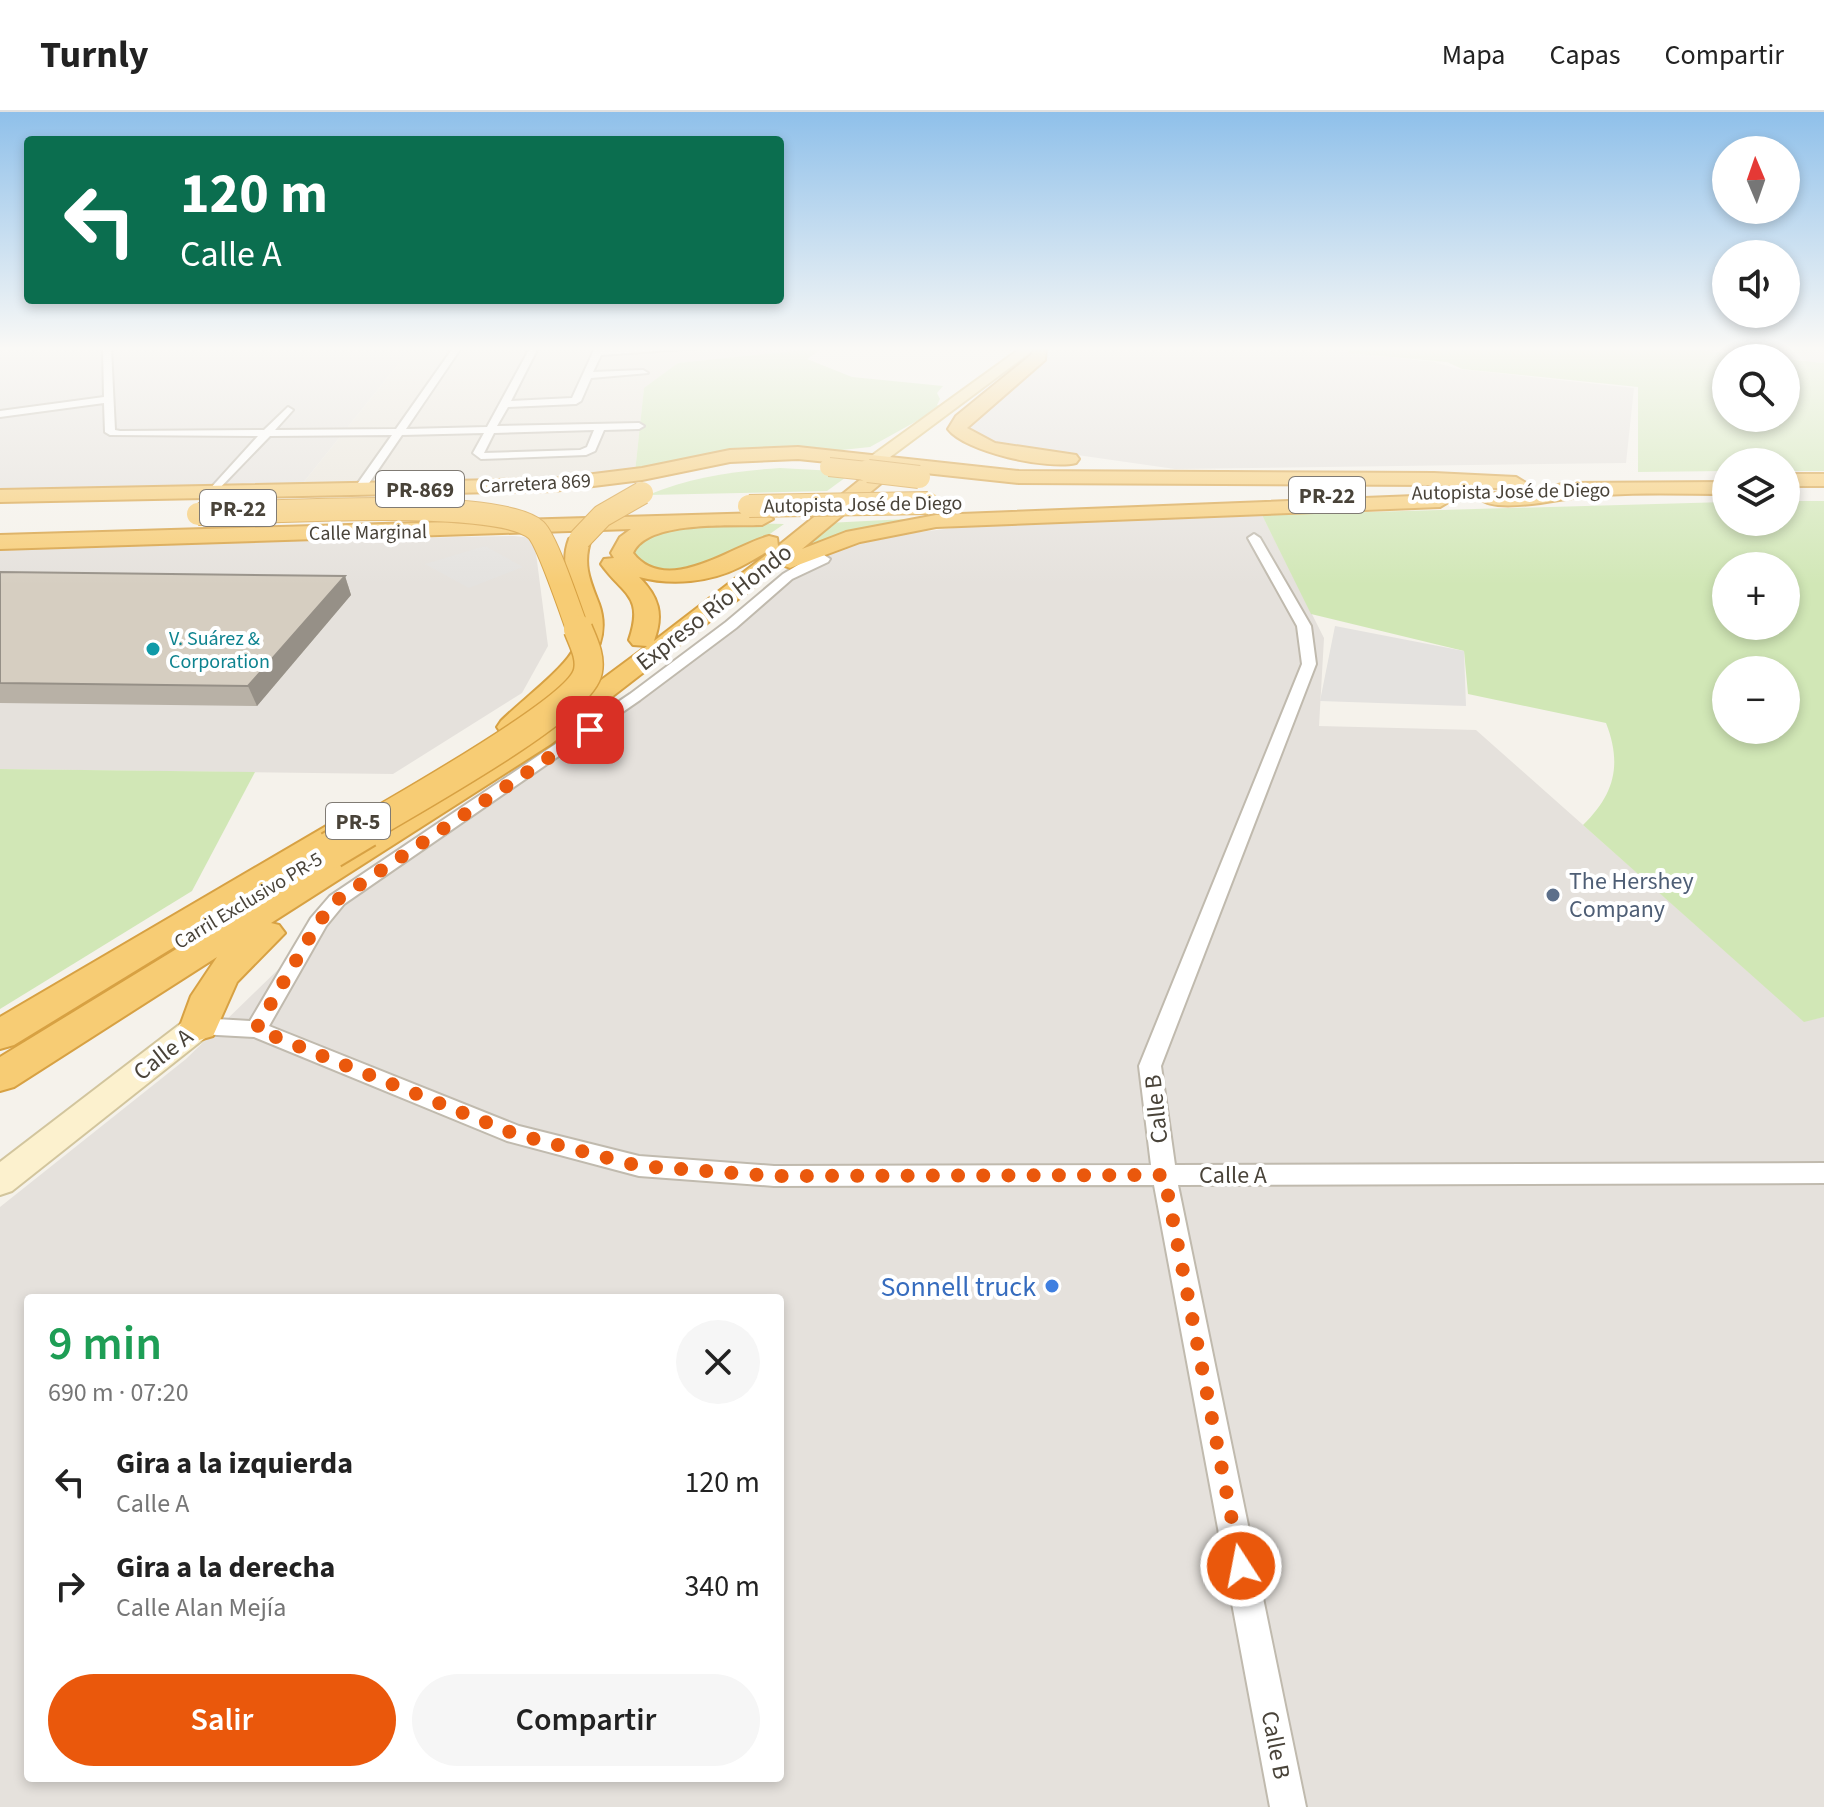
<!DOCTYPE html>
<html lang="es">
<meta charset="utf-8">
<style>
body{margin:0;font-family:"Source Sans 3",sans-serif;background:#f6f6f6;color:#222;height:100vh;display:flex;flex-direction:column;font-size:30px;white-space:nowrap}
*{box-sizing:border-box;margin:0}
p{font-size:26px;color:#767676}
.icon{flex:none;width:44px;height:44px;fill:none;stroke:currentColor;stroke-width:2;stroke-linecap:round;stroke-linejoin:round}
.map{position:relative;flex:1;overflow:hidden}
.panel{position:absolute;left:24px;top:1182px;width:760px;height:488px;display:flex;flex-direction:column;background:#fff;border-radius:8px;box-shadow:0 4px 12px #0003}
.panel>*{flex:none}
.guide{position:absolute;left:24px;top:24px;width:760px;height:168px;border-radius:8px;box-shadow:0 4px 12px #0003;background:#0b6e4f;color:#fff;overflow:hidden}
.needle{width:52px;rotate:358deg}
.fabs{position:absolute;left:1712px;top:24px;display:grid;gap:16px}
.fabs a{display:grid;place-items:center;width:88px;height:88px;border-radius:50%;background:#fff;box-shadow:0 4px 12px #0003;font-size:40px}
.pin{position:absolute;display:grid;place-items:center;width:68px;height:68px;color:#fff;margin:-34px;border-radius:16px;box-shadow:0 4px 12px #0006}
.me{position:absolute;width:88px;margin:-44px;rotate:349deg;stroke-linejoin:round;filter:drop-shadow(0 0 6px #0008)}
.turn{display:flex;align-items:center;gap:28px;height:168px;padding:0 24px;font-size:36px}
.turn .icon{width:104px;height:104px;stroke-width:2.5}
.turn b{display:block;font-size:56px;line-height:68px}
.round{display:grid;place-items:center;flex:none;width:84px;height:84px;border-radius:42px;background:#f6f6f6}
.overview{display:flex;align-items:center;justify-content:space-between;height:136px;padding:0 24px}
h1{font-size:48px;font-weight:600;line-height:60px;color:#1e9e55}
.cta{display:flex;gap:16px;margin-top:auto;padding:16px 24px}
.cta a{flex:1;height:92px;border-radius:48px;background:#ea580c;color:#fff;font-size:32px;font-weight:600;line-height:92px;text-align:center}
.cta a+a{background:#f6f6f6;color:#222}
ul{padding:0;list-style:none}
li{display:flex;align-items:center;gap:24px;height:104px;padding:0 24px}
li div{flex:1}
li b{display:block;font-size:30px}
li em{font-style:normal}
header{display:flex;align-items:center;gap:48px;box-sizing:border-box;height:112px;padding:0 40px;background:#fff;border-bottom:2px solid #e0e0e0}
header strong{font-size:38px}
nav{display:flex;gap:44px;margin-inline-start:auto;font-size:28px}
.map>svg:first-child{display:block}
.residential{fill:#e9e4da}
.industrial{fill:#e5e1dc;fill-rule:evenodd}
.green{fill:#d1e7b6;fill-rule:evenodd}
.parking{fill:#e4e2df}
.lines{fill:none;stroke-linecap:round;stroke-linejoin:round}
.street-casing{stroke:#c0baae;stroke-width:4}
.secondary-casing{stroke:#d2c59d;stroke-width:4}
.primary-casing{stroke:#dfbe6f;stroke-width:4}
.highway-casing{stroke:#d7a143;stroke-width:4}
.street{fill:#fff;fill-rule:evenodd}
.secondary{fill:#fcf1ce;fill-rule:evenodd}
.primary{fill:#fae09f;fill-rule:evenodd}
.highway{fill:#f7cc74;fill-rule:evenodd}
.highway-bridge-far3-casing{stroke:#d7a143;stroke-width:20;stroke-linecap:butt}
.highway-bridge-far2-casing{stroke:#d7a143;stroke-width:24;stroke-linecap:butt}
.highway-bridge-far1-casing{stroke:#d7a143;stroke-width:31;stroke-linecap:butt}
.highway-bridge-casing{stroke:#d7a143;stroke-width:40;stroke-linecap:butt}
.highway-bridge-far3{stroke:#f7cc74;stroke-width:18}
.highway-bridge-far2{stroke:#f7cc74;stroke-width:22}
.highway-bridge-far1{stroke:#f7cc74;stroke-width:28}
.highway-bridge{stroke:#f7cc74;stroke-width:36}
.wall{fill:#b8b1a6}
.shaded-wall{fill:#969087}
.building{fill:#d6cec1;stroke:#969087;stroke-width:2}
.route{stroke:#ea580c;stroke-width:14;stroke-dasharray:0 25.2}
.culture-dot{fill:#0f9aa8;stroke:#fff;stroke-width:3}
.service-dot{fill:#5c6f8a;stroke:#fff;stroke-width:3}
.shop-dot{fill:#3f7fe0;stroke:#fff;stroke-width:3}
.labels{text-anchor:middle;stroke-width:8;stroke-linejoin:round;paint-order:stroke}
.far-street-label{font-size:20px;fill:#494339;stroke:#fff}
.far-culture-label{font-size:20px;fill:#0d838f;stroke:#fff;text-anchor:start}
.shield{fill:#fff;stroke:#807b74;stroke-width:2}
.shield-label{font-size:22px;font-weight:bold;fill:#494339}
.street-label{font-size:24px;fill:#494339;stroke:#fff}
.service-label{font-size:24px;fill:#4e5e75;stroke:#fff;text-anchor:start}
.near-shop-label{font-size:28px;fill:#366cbe;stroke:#fff;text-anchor:end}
</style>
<header>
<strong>Turnly</strong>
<nav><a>Mapa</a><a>Capas</a><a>Compartir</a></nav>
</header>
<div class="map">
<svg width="1824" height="1695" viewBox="0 0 1824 1695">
<rect width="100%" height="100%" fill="#f5f2eb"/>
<g class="residential">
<polygon points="411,236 820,236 678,251 644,277 635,360 542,371 299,376"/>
<polygon points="1678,236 1824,236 1824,251 1786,246"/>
</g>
<g class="industrial">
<polygon points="0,236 411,236 299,376 0,383"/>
<polygon points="1054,236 1345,236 1343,240 1434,250 1458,257 1634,276 1626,351 1175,357 986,330 966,311"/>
<path d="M1262,403L1324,526L1319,614L1476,618L1804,909L1824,905V1695H0V1095L186,947L354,784L618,606L777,477L831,438L902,422L997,411ZM28,1186H780V1666H28Z"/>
<polygon points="514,424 534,426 548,534 522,581 393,662 0,657 0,434"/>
</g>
<g class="green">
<polygon points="823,236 807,247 852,265 943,274 937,281 940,287 937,293 942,295 870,335 635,360 644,276 678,251"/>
<polygon points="1350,236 1677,236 1778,246 1726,246 1726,306 1786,306 1786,247 1824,251 1824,359 1786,359 1786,350 1726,350 1726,359 1638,360 1638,275 1462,257 1447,250 1347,241"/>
<path d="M780,356L853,360L827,379L648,383C691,365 734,359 780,356Z"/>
<path d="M1786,389H1824V905L1804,910L1583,713C1615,682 1622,652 1606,611L1468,582L1464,539L1311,502L1262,403L1726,390V410H1786ZM1726,454H1786V514H1726ZM1726,558H1786V618H1726Z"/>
<polygon points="926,406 791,444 827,411"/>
<path d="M748,411L784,412L744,440L681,459L655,458L632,445L636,430C666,409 713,413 748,411Z"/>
<polygon points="0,657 255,660 192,779 0,897"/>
</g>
<g class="parking">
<polygon points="485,434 523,455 469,476 425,452"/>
<polygon points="1335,514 1464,539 1466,594 1320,589"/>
</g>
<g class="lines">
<g class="street-casing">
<g id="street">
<path d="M103,236H111L115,318L120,319L264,318L288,295L293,298L275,318L396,317L453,236H461L406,317L487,315L530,236H538L511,289L572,286L595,236H699L601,243L593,260L643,258L648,261L591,266L581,289L576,292L508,295L497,314L639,311L644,314L639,317L604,318L595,339L586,343L481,347L473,341L484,321L402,323L363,380L359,381L353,378L392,323L270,324L212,384L208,383V379L258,324L110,323L105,320L104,291L0,305V299L104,285ZM594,318L587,335L580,338L484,341L494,321Z"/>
<polygon points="1254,422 1260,426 1311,514 1316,552 1161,954 1175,1053 1824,1051 1824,1071 1178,1073 1306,1695 1270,1695 1154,1073 774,1074 639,1064 507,1029 254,925 199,922 191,919 188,914 191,909 199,906 250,909 311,806 330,784 630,582 726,510 783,462 808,447 824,443 830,447 828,450 792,467 736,516 640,588 344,792 326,814 269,914 519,1014 639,1044 774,1054 1151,1053 1139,954 1302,552 1297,514 1248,426"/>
</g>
</g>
<g class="secondary-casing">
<polygon id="secondary" points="199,903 210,906 214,914 210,922 12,1079 0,1083 0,1050 188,906"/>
</g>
<g class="primary-casing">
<polygon id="primary" points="1021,236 1036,236 882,351 870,351 870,345"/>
</g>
<g class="highway-casing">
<g id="highway">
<path d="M1034,236H1046L1045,248L967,316L995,331L1076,343L1079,347L1076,351C1048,358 965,340 948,317L956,304L1031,243Z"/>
<path d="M798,335L1019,359L1434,361L1516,365L1526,371L1516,377L1434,373L1019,371L897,358L802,437L846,420L936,403L1440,383L1450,389L1440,395L936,415L860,430L790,456L782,453L551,632L271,811L279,813L285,821L237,870L213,924L199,928L185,924L180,914L191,884L217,845L14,975L0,979V945L531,620L647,534L633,533L629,528C644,483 624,484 601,452L604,447L614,446L611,441L620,425L631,417L0,437V423L762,401L773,407L762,413C731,414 647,408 633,441C667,485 733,433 769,424L777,426L778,434L876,355L798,347L730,350L642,368L553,379L0,390V378L553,367L642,356L730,338ZM775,436L654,529C664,502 659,485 639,465C672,474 710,470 740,455C752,449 763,441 775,436Z"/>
<rect x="1786" y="362" width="38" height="12"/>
<path d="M1726,370V382C1670,382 1614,379 1559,388C1542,391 1491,399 1481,387L1491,381L1539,379L1565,371Z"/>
<path d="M580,420L591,427C582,452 590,469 599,492C619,549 555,585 521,621L511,623L501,621L497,615L501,609C520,590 560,560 572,540C594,503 553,469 569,427Z"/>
<polygon points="356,701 367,703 372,710 367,717 14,933 0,937 0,905 345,703"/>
</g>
</g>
<use href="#street" class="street"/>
<use href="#secondary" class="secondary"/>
<use href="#primary" class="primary"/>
<use href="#highway" class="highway"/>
<g class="highway-bridge-far3-casing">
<polyline id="highway-bridge-far3" points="829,355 886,361"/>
</g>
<g class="highway-bridge-far2-casing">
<g id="highway-bridge-far2">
<polyline points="868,359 919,365"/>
<polyline points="749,394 928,391"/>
<path d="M198,402C259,401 499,384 536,418C547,428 571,500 578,519"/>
<polyline points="580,427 602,404 642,381"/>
</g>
</g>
<g class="highway-bridge-far1-casing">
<path id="highway-bridge-far1" d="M362,719C402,694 581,597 588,559C591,544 583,530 578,517"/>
</g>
<g class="highway-bridge-casing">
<polyline id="highway-bridge" points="331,738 366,717"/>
</g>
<use href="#highway-bridge-far3" class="highway-bridge-far3"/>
<use href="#highway-bridge-far2" class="highway-bridge-far2"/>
<use href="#highway-bridge-far1" class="highway-bridge-far1"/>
<use href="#highway-bridge" class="highway-bridge"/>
</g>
<polygon class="wall" points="0,460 345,464 351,483 257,594 0,591"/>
<polygon class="shaded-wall" points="345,464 351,483 257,594 248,574"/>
<polygon class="building" points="0,460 345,464 248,574 0,571"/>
<linearGradient id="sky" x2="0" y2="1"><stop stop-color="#8fc0ea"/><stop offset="0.5" stop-color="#faf9f6"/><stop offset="1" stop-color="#faf9f6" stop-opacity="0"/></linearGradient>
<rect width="1824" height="473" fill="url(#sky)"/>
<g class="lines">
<polyline class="route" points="590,618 337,788 318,811 256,917 515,1022 639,1054 774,1064 1164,1063 1241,1454"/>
</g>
<circle class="culture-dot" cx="153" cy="537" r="8"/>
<circle class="service-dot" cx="1553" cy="783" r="8"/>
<circle class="shop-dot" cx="1052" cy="1174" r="8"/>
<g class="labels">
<g class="far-street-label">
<text transform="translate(535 371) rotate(-3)" y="7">Carretera 869</text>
<text transform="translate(1511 379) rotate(-1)" y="7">Autopista José de Diego</text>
<text transform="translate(863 392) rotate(-1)" y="7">Autopista José de Diego</text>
<text transform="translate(368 420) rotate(-1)" y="7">Calle Marginal</text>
<text transform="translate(248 788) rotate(-31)" y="7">Carril Exclusivo PR-5</text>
</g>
<g class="far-culture-label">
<text x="169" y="533">V. Suárez &amp;<tspan x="169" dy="23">Corporation</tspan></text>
</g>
<g class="shield">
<rect x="376" y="359" width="88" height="36" rx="6"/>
<rect x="1289" y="365" width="76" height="36" rx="6"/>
<rect x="200" y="378" width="76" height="36" rx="6"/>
<rect x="326" y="691" width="64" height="36" rx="6"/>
</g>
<g class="shield-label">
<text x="420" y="385">PR-869</text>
<text x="1327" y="391">PR-22</text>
<text x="238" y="404">PR-22</text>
<text x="358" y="717">PR-5</text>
</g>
<g class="street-label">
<text transform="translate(714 495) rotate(-38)" y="8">Expreso Río Hondo</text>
<text transform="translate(163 942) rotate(-38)" y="8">Calle A</text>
<text transform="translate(1156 997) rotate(-96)" y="8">Calle B</text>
<text x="1233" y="1071">Calle A</text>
<text transform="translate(1276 1633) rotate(79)" y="8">Calle B</text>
</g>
<g class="service-label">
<text x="1569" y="777">The Hershey<tspan x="1569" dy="28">Company</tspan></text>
</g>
<g class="near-shop-label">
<text x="1036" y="1184">Sonnell truck</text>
</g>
</g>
</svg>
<div class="fabs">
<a><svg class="needle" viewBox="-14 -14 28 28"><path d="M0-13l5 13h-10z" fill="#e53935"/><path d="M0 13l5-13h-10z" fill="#767676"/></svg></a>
<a><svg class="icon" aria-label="sound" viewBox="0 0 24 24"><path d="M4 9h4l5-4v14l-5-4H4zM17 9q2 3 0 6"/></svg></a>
<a><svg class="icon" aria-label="search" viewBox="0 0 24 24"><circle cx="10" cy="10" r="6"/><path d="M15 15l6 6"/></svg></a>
<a><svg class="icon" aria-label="layers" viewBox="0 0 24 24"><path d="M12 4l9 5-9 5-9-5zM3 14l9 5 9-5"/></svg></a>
<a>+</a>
<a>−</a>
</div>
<div class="pin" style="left:590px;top:618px;background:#d93025"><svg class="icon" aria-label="arrive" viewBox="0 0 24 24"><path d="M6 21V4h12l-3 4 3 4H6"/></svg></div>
<svg class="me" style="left:1241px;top:1454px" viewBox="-20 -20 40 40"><circle r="17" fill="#ea580c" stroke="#fff" stroke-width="3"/><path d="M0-11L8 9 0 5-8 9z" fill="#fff"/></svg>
<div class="guide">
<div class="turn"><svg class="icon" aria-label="left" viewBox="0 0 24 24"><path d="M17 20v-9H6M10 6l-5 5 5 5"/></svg><div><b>120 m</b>Calle A</div></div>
</div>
<section class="panel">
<div class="overview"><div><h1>9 min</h1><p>690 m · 07:20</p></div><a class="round"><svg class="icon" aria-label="close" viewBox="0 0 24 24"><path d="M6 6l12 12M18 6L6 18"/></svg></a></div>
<ul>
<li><svg class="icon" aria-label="left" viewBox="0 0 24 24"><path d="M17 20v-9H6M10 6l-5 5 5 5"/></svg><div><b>Gira a la izquierda</b><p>Calle A</p></div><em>120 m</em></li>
<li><svg class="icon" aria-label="right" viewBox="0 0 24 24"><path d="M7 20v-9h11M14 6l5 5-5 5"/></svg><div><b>Gira a la derecha</b><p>Calle Alan Mejía</p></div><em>340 m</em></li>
</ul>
<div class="cta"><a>Salir</a><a>Compartir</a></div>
</section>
</div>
